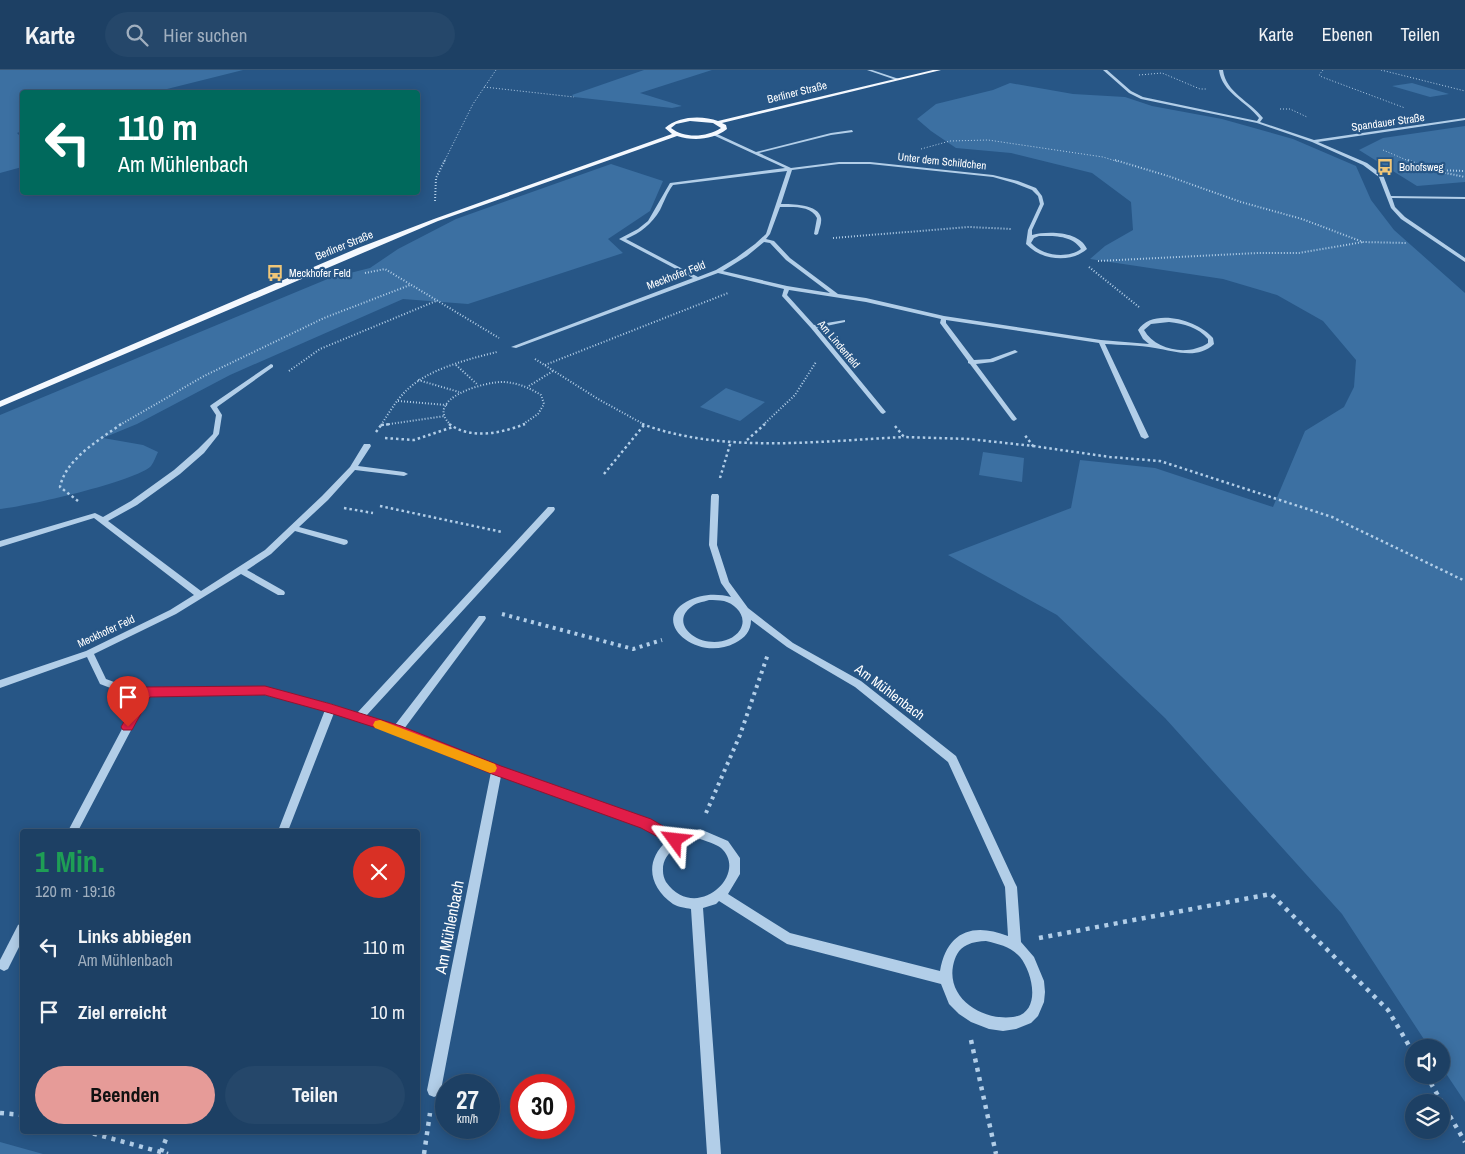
<!DOCTYPE html>
<html lang="de">
<meta charset="utf-8">
<style>
body{margin:0;font-family:"Archivo Narrow",sans-serif;background:#25476a;color:#f1f3f6;height:100vh;display:flex;flex-direction:column;font-size:19px;white-space:nowrap}
*{box-sizing:border-box;margin:0}
p{font-size:16px;color:#a0afbf}
.icon{flex:none;width:28px;height:28px;fill:none;stroke:currentColor;stroke-width:2;stroke-linecap:round;stroke-linejoin:round}
.map{position:relative;flex:1;overflow:hidden}
.details{position:absolute;left:20px;top:759px;width:400px;height:305px;display:flex;flex-direction:column;background:#1d4064;border-radius:5px;box-shadow:0 2px 12px #0003,0 0 0 1px #3b5978}
.details>*{flex:none}
.top-card{position:absolute;left:20px;top:20px;width:400px;height:105px;border-radius:5px;box-shadow:0 2px 12px #0003,0 0 0 1px #3b5978;background:#00695c;color:#fff;overflow:hidden}
.tools{position:absolute;left:1405px;top:969px;display:grid;gap:10px}
.tools a{display:grid;place-items:center;width:45px;height:45px;border-radius:50%;background:#1d4064;box-shadow:0 2px 12px #0003,0 0 0 1px #3b5978;font-size:25px}
.speed{position:absolute;left:435px;top:1004px;display:flex;gap:10px;font-size:25px;font-weight:700;text-align:center}
.speed>*{display:grid;place-content:center;width:65px;height:65px;border-radius:50%;background:#1d4064;box-shadow:0 2px 12px #0003,0 0 0 1px #3b5978;line-height:1}
.speed small{font-size:12px;font-weight:400}
.speed .limit{border:8px solid #d22;background:#fff;color:#111}
.pin{position:absolute;display:grid;place-items:center;width:42px;height:42px;color:#fff;margin:-51px -21px;border-radius:50% 50% 50% 0;rotate:-45deg;box-shadow:0 0 5px #0007}
.pin .icon{rotate:45deg}
.me{position:absolute;width:55px;margin:-28px;rotate:300deg;stroke-linejoin:round;filter:drop-shadow(0 0 4px #0008)}
.turn{display:flex;align-items:center;gap:18px;height:105px;padding:0 15px;font-size:22px}
.turn .icon{width:65px;height:65px;stroke-width:2.5}
.turn b{display:block;font-size:35px;line-height:42px}
.round{display:grid;place-items:center;flex:none;width:52px;height:52px;border-radius:26px;background:#25476a}
.overview{display:flex;align-items:center;justify-content:space-between;height:85px;padding:0 15px}
h1{font-size:30px;font-weight:700;line-height:38px;color:#1e9e55}
.primary-button{display:flex;gap:10px;margin-top:auto;padding:10px 15px}
.primary-button a{flex:1;height:58px;border-radius:30px;background:#e69b98;color:#111;font-size:20px;font-weight:700;line-height:58px;text-align:center}
.primary-button a+a{background:#25476a;color:#f1f3f6}
ul{padding:0;list-style:none}
li{display:flex;align-items:center;gap:15px;height:65px;padding:0 15px}
li div{flex:1}
li b{display:block;font-size:19px}
li em{font-style:normal}
header{display:flex;align-items:center;gap:30px;box-sizing:border-box;height:70px;padding:0 25px;background:#1d4064;border-bottom:1px solid #3b5978}
header strong{font-size:24px}
nav{display:flex;gap:28px;margin-inline-start:auto;font-size:18px}
.search{width:350px;height:45px;background:#25476a;display:flex;align-items:center;gap:12px;box-sizing:border-box;padding:0 18px;border-radius:28px;color:#a0afbf;font-size:19px}
.map>svg:first-child{display:block}
.green{fill:#3c70a2}
.lines{fill:none;stroke-linecap:round;stroke-linejoin:round}
.path-far4{stroke:#b2cee8;stroke-width:1;stroke-dasharray:1 2;stroke-linecap:butt}
.path-far3{stroke:#b2cee8;stroke-width:2;stroke-dasharray:1 2;stroke-linecap:butt}
.path-far2{stroke:#b2cee8;stroke-width:2.5;stroke-dasharray:2.5 3;stroke-linecap:butt}
.path-far1{stroke:#b2cee8;stroke-width:4;stroke-dasharray:3 4.5;stroke-linecap:butt}
.path{stroke:#b2cee8;stroke-width:4.5;stroke-dasharray:4 5.5;stroke-linecap:butt}
.minor{fill:#b2cee8;fill-rule:evenodd}
.major{fill:#f4f8fe;fill-rule:evenodd}
.route{fill:#e11d48;stroke:#92132f}
.slow{fill:#f59e0b}
.labels{text-anchor:middle;stroke-width:4.5;stroke-linejoin:round;paint-order:stroke}
.far-street-label{font-size:11px;fill:#fff;stroke:#275686}
.far-poi-label{font-size:11px;fill:#fff;stroke:#275686;text-anchor:start}
.street-label{font-size:14px;fill:#fff;stroke:#275686}
.near-street-label{font-size:16px;fill:#fff;stroke:#275686}
</style>
<header>
<strong>Karte</strong>
<div class="search"><svg class="icon" aria-label="search" viewBox="0 0 24 24"><circle cx="10" cy="10" r="6"/><path d="M15 15l6 6"/></svg>Hier suchen</div>
<nav><a>Karte</a><a>Ebenen</a><a>Teilen</a></nav>
</header>
<div class="map">
<svg width="1465" height="1084" viewBox="0 0 1465 1084">
<rect width="100%" height="100%" fill="#275686"/>
<g class="green">
<polygon points="0,0 243,0 155,22 22,22 22,61 17,63 22,68 22,97 0,103"/>
<polygon points="644,0 712,0 640,23 682,36 672,38 574,27 572,25"/>
<polygon points="1010,13 1073,24 1125,27 1152,36 1222,49 1293,69 1356,96 1371,130 1394,160 1465,223 1465,1032 1441,996 1441,978 1429,977 1342,844 1165,648 1057,545 948,485 1071,438 1080,390 1155,398 1273,437 1305,361 1344,337 1354,317 1356,290 1323,251 1277,225 1223,209 1090,189 1105,176 1133,160 1131,132 1092,103 1011,83 956,78 931,61 917,49 936,34 993,20"/>
<polygon points="1412,13 1449,24 1430,27 1392,16"/>
<polygon points="1465,56 1465,112 1417,116 1359,80 1383,68"/>
<path d="M611,94L663,111L650,141L608,169L623,183L468,234L403,229L230,305L137,354L103,368L143,375L158,382C156,386 154,392 151,396C137,411 24,437 0,439V345L330,208L370,198L398,179L456,149Z"/>
<polygon points="726,318 765,332 740,351 700,337"/>
<polygon points="983,382 1024,388 1022,412 979,405"/>
<polygon points="0,1072 43,1084 0,1084"/>
</g>
<g class="lines">
<g class="path-far4">
<polyline points="1323,0 1319,5 1322,7 1405,38"/>
<polyline points="1381,0 1465,21"/>
<polyline points="1139,5 1162,3 1200,19 1207,19"/>
<polyline points="484,17 574,27"/>
<polyline points="1280,39 1290,39 1307,47"/>
<polyline points="921,79 950,71 988,70 1103,87 1119,92"/>
<polyline points="1383,80 1411,92"/>
<polyline points="444,92 473,34 496,0"/>
</g>
<g class="path-far3">
<polyline points="1115,90 1168,106 1241,132 1302,149 1363,172 1406,173"/>
<polyline points="1408,90 1431,100 1465,107"/>
<polyline points="1400,100 1427,100"/>
<polyline points="1435,100 1465,101"/>
<polyline points="435,131 436,108 445,90"/>
<polyline points="833,168 969,157 1012,159"/>
<polyline points="1098,191 1258,183 1299,183 1363,172"/>
<polyline points="1089,197 1139,237"/>
<polyline points="365,203 385,199 499,268"/>
<polyline points="535,289 598,329 645,355"/>
<polyline points="456,295 478,315"/>
<polyline points="545,295 728,223"/>
<polyline points="289,301 320,279 436,231"/>
<polyline points="418,310 459,322"/>
<polyline points="529,316 553,301"/>
<polyline points="398,331 447,335"/>
<polyline points="120,355 204,306 324,248 410,215"/>
<path d="M381,355C389,343 397,329 407,320C428,299 469,289 497,282"/>
<polyline points="383,355 445,346"/>
<path d="M451,355C422,329 486,311 504,312C518,313 530,318 541,325L544,334L538,344L522,355"/>
<polyline points="763,355 795,325 816,292"/>
</g>
<g class="path-far2">
<path d="M449,354C471,370 502,363 525,354"/>
<path d="M642,354C722,384 821,371 904,367"/>
<polyline points="381,355 391,354"/>
<polyline points="895,356 904,367 969,369 1033,376 1024,364"/>
<polyline points="376,362 382,354"/>
<polyline points="385,368 414,370 453,357"/>
<polyline points="747,370 765,354"/>
<polyline points="1033,376 1110,387 1160,391 1332,447 1465,511"/>
<polyline points="604,404 644,355"/>
<polyline points="720,408 731,371"/>
<path d="M78,431L60,417C66,388 100,370 121,354"/>
<polyline points="380,436 502,462"/>
<polyline points="344,438 373,443"/>
</g>
<g class="path-far1">
<polyline points="502,544 633,579 662,570"/>
<polyline points="706,743 740,665 768,584"/>
</g>
<g class="path">
<polyline points="1039,868 1271,824 1388,940 1414,984"/>
<polyline points="971,970 996,1084"/>
<polyline points="1426,1005 1465,1072"/>
<polyline points="0,1043 22,1045"/>
<polyline points="84,1061 168,1084"/>
<polyline points="161,1082 169,1061"/>
<polyline points="424,1084 430,1043"/>
</g>
<g class="minor">
<polygon points="867,0 872,0 899,9 896,10"/>
<path d="M1103,0H1107L1131,21L1143,27L1257,51L1259,48C1246,31 1222,23 1219,0H1223C1226,23 1250,31 1263,48L1260,52L1314,70L1465,48V50L1318,72L1367,93L1383,105L1391,126L1465,127V129L1392,128L1395,137L1405,147L1465,188V192L1401,149L1391,138L1379,107L1363,95L1312,72L1257,53L1141,29L1129,23Z"/>
<path d="M852,60L853,62L831,65L759,83L791,98L839,92H870L993,105L1018,111L1036,118L1042,126L1044,134L1032,160V165C1048,161 1079,161 1087,179C1070,194 1041,190 1026,174L1028,160L1040,134L1038,126L1032,120L1014,113L993,107L870,94H839L792,100L781,134C791,134 819,134 821,148C822,153 819,159 818,164L816,165L814,164L817,148C811,135 792,137 780,137L770,164L766,169L774,171L790,188L838,224L866,228L944,246L1101,270L1149,274L1143,269L1138,260C1153,237 1198,250 1213,268L1214,274C1197,290 1175,281 1155,278C1139,275 1121,275 1105,274L1149,367L1145,369L1141,367L1099,273L946,250V253L974,290L990,289L1015,280L1018,282L993,292L976,294L1017,349L1014,351L1012,350L970,294L968,293V291L940,253L941,249L866,232L789,220L787,225L814,255L845,250V252L817,258L886,342L883,344L881,343L811,258L782,226L784,219L718,203L516,278L511,277L693,208L619,169L638,159L648,151L670,113L785,98L713,65V63H715L756,82L831,63ZM787,101L766,164L755,174L736,188L716,200L698,207L626,169C640,163 652,154 660,140C664,132 667,123 673,115ZM1039,166C1054,166 1072,165 1081,179C1067,189 1043,186 1031,173L1034,168ZM764,172L770,173L786,190L830,223L787,216L723,201L747,186ZM1169,252C1184,254 1198,257 1208,269V273C1189,286 1156,281 1144,260L1151,254Z"/>
<path d="M271,294L273,295V297L217,337L222,345L219,364L204,383L180,404L137,435L108,451L201,521L265,480L322,426L350,397L364,374H370L371,376L358,396L404,402L408,404L404,406L355,400L328,430L299,457L347,470L348,472L347,474L344,475L295,461L271,484L247,500L284,521L285,523L284,525H278L241,504L176,544L94,584L106,609L122,615L146,618L265,617L331,634L357,643L548,437H554L555,439L554,441L366,646L395,655L479,546H485L486,548L485,550L404,659L501,697L650,750L677,766L700,759L728,771L740,788V804L728,824L790,863L940,901C947,862 972,852 1008,866L1005,817L948,692L855,617L787,577L751,550C751,561 745,568 735,573C697,593 650,552 686,532C700,524 716,523 731,527L721,513L709,475L711,426L712,424H718L719,426L717,475L729,512L748,538L793,573L861,611L956,686L1015,813L1017,817L1021,872L1034,887L1044,911L1045,922L1044,932L1038,946L1031,953L1016,959L1003,961L989,959L971,952L959,944L949,934L941,914L787,874L719,831L716,834L703,838L721,1084H707L691,839C686,838 678,837 673,834C649,817 644,791 667,771L642,756L501,706L441,1020L439,1025L434,1027L429,1025L427,1020L491,702L393,663L334,643L288,761H278L325,640L265,625L149,626L78,761H68L140,625L121,622L100,614L87,587L0,618V610L86,581L170,540L194,525L94,448L0,477V471L95,443L103,447L131,431L174,400L198,379L213,364L216,345L210,336L211,335ZM709,530C714,530 719,530 724,531C736,534 748,547 740,560C730,575 705,575 692,565C681,557 680,545 691,537C695,533 703,532 709,530ZM700,769C706,771 716,774 721,778C750,804 696,854 666,812C664,808 663,805 663,801C662,781 683,772 700,769ZM986,871C999,874 1011,877 1020,887C1033,903 1042,943 1013,947C983,951 947,929 953,896C955,887 958,879 967,875C973,872 980,871 986,871Z"/>
<polygon points="22,853 22,871 8,899 4,901 0,899 0,890 18,855"/>
</g>
<path class="major" d="M933,0H941L722,53L726,55L727,59C713,70 693,71 677,66L438,151L0,337V331L358,178L434,149L672,64L665,58C678,46 702,45 718,51ZM690,51L713,53L721,58C707,67 685,69 671,58L676,54Z"/>
</g>
<polygon class="route" points="265,616 331,634 401,656 501,696 651,749 680,766 682,770 680,775 675,776 641,758 492,704 392,663 330,643 265,625 150,627 132,660 123,660 121,657 142,619 146,617"/>
<polygon class="slow" points="380,650 495,694 497,698 495,702 490,703 375,658 373,655 375,651"/>
<defs>
<g id="bus-bare" transform="scale(1.35)"><path d="M-5-6H5V4H4V6H2V4H-2V6H-4V4H-5ZM-3.5-4V0h7V-4ZM-3.5 1.2v1.5H-2V1.2ZM2 1.2v1.5H3.5V1.2Z" fill="#f0c678" stroke="#275686" stroke-width="2.5" paint-order="stroke"/></g>
</defs>
<g fill-rule="evenodd">
<use href="#bus-bare" x="1385" y="97"/>
<use href="#bus-bare" x="275" y="203"/>
</g>
<g class="labels">
<g class="far-street-label">
<text transform="translate(797 22) rotate(-14)" y="4">Berliner Straße</text>
<text transform="translate(1388 52) rotate(-8)" y="4">Spandauer Straße</text>
<text transform="translate(942 91) rotate(6)" y="4">Unter dem Schildchen</text>
<text transform="translate(344 175) rotate(-22)" y="4">Berliner Straße</text>
<text transform="translate(676 205) rotate(-21)" y="4">Meckhofer Feld</text>
<text transform="translate(839 274) rotate(50)" y="4">Am Lindenfeld</text>
<text transform="translate(106 561) rotate(-25)" y="4">Meckhofer Feld</text>
</g>
<g class="far-poi-label">
<text x="1399" y="101">Bohofsweg</text>
<text x="289" y="207">Meckhofer Feld</text>
</g>
<g class="street-label">
<text transform="translate(890 622) rotate(37)" y="5">Am Mühlenbach</text>
</g>
<g class="near-street-label">
<text transform="translate(449 857) rotate(-79)" y="6">Am Mühlenbach</text>
</g>
</g>
</svg>
<div class="tools">
<a><svg class="icon" aria-label="sound" viewBox="0 0 24 24"><path d="M4 9h4l5-4v14l-5-4H4zM17 9q2 3 0 6"/></svg></a>
<a><svg class="icon" aria-label="layers" viewBox="0 0 24 24"><path d="M12 4l9 5-9 5-9-5zM3 14l9 5 9-5"/></svg></a>
</div>
<div class="speed"><div>27<small>km/h</small></div><div class="limit">30</div></div>
<div class="pin" style="left:128px;top:657px;background:#d93025"><svg class="icon" aria-label="arrive" viewBox="0 0 24 24"><path d="M6 21V4h12l-3 4 3 4H6"/></svg></div>
<svg class="me" style="left:675px;top:770px" viewBox="-20 -20 40 40"><path d="M0-17L14 15 0 8-14 15z" fill="#e11d48" stroke="#fff" stroke-width="4"/></svg>
<div class="top-card">
<div class="turn"><svg class="icon" aria-label="left" viewBox="0 0 24 24"><path d="M17 20v-9H6M10 6l-5 5 5 5"/></svg><div><b>110 m</b>Am Mühlenbach</div></div>
</div>
<section class="details">
<div class="overview"><div><h1>1 Min.</h1><p>120 m · 19:16</p></div><a class="round" style="background:#d93025;color:#fff"><svg class="icon" aria-label="close" viewBox="0 0 24 24"><path d="M6 6l12 12M18 6L6 18"/></svg></a></div>
<ul>
<li><svg class="icon" aria-label="left" viewBox="0 0 24 24"><path d="M17 20v-9H6M10 6l-5 5 5 5"/></svg><div><b>Links abbiegen</b><p>Am Mühlenbach</p></div><em>110 m</em></li>
<li><svg class="icon" aria-label="arrive" viewBox="0 0 24 24"><path d="M6 21V4h12l-3 4 3 4H6"/></svg><div><b>Ziel erreicht</b></div><em>10 m</em></li>
</ul>
<div class="primary-button"><a>Beenden</a><a>Teilen</a></div>
</section>
</div>
